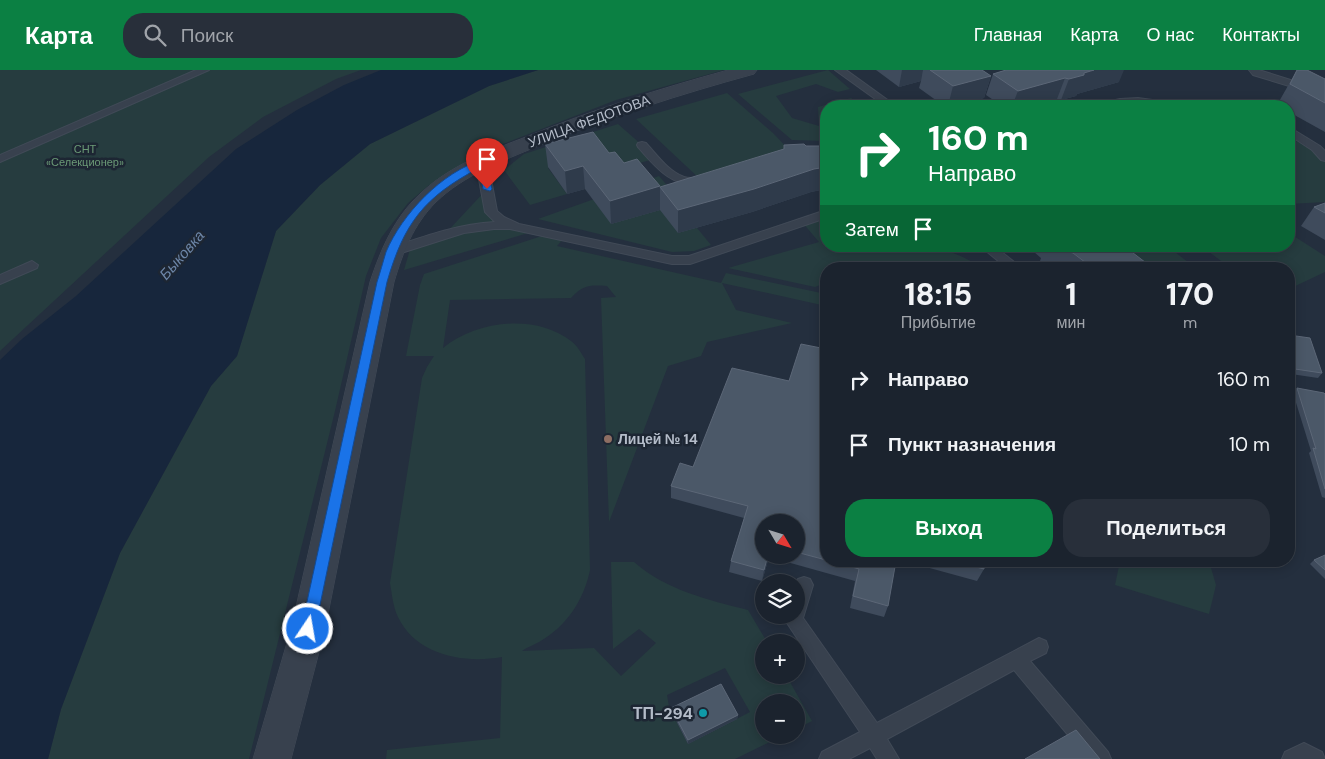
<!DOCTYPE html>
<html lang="ru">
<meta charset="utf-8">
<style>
body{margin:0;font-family:"DM Sans",sans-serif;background:#282f3a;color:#f1f3f6;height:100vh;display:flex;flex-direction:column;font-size:19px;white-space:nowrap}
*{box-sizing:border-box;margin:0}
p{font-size:16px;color:#a0a4aa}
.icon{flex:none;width:28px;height:28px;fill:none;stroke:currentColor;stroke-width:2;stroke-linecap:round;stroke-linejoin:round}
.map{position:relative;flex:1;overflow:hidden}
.side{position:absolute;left:820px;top:192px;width:475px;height:305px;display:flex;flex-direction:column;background:#1b232e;border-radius:20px;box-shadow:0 2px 12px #0003,0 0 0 1px #39404a}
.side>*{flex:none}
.top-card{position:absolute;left:820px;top:30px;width:475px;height:152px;border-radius:20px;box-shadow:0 2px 12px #0003,0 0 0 1px #39404a;background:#0b8043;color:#fff;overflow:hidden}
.needle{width:32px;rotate:128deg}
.fabs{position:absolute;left:755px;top:444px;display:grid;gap:10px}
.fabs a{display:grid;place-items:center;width:50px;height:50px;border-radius:50%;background:#1b232e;box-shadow:0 2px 12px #0003,0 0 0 1px #39404a;font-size:25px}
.pin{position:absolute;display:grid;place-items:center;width:42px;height:42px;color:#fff;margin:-51px -21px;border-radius:50% 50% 50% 0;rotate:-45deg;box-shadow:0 0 5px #0007}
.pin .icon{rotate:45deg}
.me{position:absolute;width:55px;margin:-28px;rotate:12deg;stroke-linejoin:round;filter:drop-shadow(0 0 4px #0008)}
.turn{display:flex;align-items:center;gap:18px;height:105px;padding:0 25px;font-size:22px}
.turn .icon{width:65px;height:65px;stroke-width:2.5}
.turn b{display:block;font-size:35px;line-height:42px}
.then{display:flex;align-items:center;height:48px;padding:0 25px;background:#0003;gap:10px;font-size:19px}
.eta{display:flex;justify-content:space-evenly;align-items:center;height:85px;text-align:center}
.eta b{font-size:30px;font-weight:800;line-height:35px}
.cta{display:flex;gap:10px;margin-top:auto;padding:10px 25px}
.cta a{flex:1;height:58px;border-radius:20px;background:#0b8043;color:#fff;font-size:20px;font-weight:800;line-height:58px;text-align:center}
.cta a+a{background:#282f3a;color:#f1f3f6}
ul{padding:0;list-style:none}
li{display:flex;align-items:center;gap:15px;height:65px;padding:0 25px}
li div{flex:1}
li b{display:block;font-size:19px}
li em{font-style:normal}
header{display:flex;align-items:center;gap:30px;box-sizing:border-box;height:70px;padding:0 25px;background:#0b8043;color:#fff}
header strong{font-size:24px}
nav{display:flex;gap:28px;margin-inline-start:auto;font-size:18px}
.search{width:350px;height:45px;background:#282f3a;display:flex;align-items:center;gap:12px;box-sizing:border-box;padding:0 18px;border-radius:20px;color:#a0a4aa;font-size:19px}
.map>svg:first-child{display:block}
.green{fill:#263c3f;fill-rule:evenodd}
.water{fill:#17263c}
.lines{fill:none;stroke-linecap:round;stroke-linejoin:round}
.service-casing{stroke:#414a57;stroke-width:2}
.minor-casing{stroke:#414a57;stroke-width:1}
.service{fill:#38414e;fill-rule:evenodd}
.minor{fill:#38414e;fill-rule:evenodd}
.wall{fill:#3f4b5c;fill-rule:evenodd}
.shaded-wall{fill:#2f3b4b}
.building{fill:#4b5868;stroke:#5c6777}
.route{fill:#1a73e8;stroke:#114b97}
.education-dot{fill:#8d6e63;stroke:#1d2633;stroke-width:2}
.culture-dot{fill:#0f9aa8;stroke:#1d2633;stroke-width:2}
.labels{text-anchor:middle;stroke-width:5;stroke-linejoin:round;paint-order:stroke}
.far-park-label{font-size:11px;fill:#6b9a76;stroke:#1d2633}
.street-label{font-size:14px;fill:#b4bcc9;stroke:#1d2633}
.poi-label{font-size:14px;font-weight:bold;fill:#b4bcc9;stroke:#1d2633;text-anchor:start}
.water-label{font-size:15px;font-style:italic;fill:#6d86a8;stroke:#1d2633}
.near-poi-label{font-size:16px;font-weight:bold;fill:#b4bcc9;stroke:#1d2633;text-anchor:end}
</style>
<header>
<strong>Карта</strong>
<div class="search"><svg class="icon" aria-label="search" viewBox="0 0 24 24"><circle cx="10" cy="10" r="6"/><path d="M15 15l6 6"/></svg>Поиск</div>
<nav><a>Главная</a><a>Карта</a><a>О нас</a><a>Контакты</a></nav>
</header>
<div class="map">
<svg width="1325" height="689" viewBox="0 0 1325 689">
<rect width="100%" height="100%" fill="#242f3e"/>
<g class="green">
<polygon points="0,0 361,0 336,9 263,47 209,87 0,281"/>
<polygon points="538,0 724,0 616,30 498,76 456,98 428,116 408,133 381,168 366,206 335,341 249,689 48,689 61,639 120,483 211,316 237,286 276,161 320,115 370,74 489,16"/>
<polygon points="828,0 850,19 838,22 816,14 776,26 792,48 819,56 818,37 851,28 862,36 826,36 826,71 792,70 738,24"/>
<polygon points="727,23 773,63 793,84 702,111 636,49"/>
<polygon points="618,54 642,75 654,89 607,102 548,98 567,124 530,135 504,100 524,84"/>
<polygon points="1289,69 1316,78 1325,88 1325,132 1289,134"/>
<polygon points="659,106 682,133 697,158 711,175 694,181 672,182 538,149"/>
<polygon points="487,119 500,150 535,161 404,200 411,176 444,165"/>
<path d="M826,144V176C874,176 943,166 982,199H908L890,194L873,199H826V213L815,217L728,198L819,172L802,152Z"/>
<polygon points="1289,163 1325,186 1325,202 1289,219 1289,199 1232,199 1201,176 1289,176"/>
<path d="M548,164L565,167L557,176L721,213L726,203L826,224V236L722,213L736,240L792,253L707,272L701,286L668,296L609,452L601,228L616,227L607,216C589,215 583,215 571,228L450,230L443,278C476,251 535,243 571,271C577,275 581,283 585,289L590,500C584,530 566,557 539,572C534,575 527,577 522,581L594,578L621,606L656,573L639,559L613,579L611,492H634C666,520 708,530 748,540L767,572H764V605H786L812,651L796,659V632H764V665H784L735,689H386L387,680L500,668L502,587C464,594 416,585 398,547C393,537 392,524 390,513L422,308L427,297L434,286H406L420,215L424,204ZM725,598L750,642L688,674L669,637L667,625Z"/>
<polygon points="1111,176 1167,176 1193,196 1190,197 1191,199 1140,199"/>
<polygon points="1120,491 1209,491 1216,515 1209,544 1115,515"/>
</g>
<polygon class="water" points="381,0 538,0 489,16 370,74 320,115 276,161 237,286 211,316 120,483 61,639 48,689 0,689 0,290 22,269 76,226 236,79 297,40 344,15"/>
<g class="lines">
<g class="service-casing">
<g id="service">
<polygon points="196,0 209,0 0,92 0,85"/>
<polygon points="835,0 846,0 896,36 885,36"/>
<polygon points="1249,0 1259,0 1313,17 1325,13 1325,19 1313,23 1309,22 1253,5"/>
<polygon points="1138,28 1174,33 1179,36 1096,36 1097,34 1120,29"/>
<polygon points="1289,57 1320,76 1325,81 1325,91 1321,90 1312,80 1289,65"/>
<path d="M642,72L646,73C657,85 668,101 684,107C692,110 701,105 707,111L705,113C675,121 656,98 638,77L637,75L638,73Z"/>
<path d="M482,90L488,93L497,141L504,147L519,154L672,186H689L826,140V148L690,194H672L510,159H494L464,163L395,185H387L385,182L387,179C422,167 457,154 495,152L485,142L476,93Z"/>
<polygon points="980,176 994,176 1023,199 1008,199"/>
<polygon points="32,191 38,195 37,198 0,214 0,205"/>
<polygon points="804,507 810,509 813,515 803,548 877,653 1039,568 1046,571 1048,577 1046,583 1030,591 1108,682 1111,689 1088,689 1014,600 887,669 899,689 877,689 870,678 849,689 819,689 822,682 860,662 785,550 786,545 796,545 796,513 798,509"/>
<polygon points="1304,673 1322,682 1325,689 1282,689 1285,682"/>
</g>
</g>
<g class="minor-casing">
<path id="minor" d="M728,0H757L754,4C681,24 609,47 538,76C502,91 464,105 436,132C413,155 403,182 394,212L325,559L291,689H253L291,559L370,212C381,179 394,148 420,124C449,96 489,81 526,67C592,40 659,19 728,0Z"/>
</g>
<use href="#service" class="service"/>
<use href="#minor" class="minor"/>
</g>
<g class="wall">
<polygon points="876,0 982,0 991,6 984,28 956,36 944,36 919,18 921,11 899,17"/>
<polygon points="1006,0 1119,12 1077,24 1076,26 1061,30 1057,29 1032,36 1002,36 986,25 993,4"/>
<polygon points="1297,0 1325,9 1325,62 1289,42 1289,36 1279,36 1277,35"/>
<polygon points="545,74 609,83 660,117 806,76 826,76 826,119 811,122 752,142 678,163 660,140 611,154 585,119 567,124 548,97"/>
<polygon points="1325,133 1325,170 1301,156 1314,137"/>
<polygon points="1027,176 1124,176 1154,199 1049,199 1040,191 1041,188"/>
<polygon points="1289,265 1322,303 1318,308 1291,304 1289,296"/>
<path d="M826,279L822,296L826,297V491H896L888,536L884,547L850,538L855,511L769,487L762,511L729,502L731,491L744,448L671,428V416L789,311ZM764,452H796V485H764Z"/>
<polygon points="1297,318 1325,324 1325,428 1322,427 1309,383 1311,381 1293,323"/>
<polygon points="1325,485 1325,509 1310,494 1314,490"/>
<polygon points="904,491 984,491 984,499 977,511"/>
<polygon points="671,638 738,645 737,649 688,674 671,641"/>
</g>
<g class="shaded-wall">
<polygon points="902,0 923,0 921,11 899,17"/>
<polygon points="1094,0 1124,0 1119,12 1077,24 1076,26 1061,30 1069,9 1084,3"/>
<polygon points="991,6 984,28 956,36 948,36 953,16"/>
<polygon points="1065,8 1057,29 1032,36 1012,36 1018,21"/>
<polygon points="583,96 585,119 567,124 565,101"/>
<polygon points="826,97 826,113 825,119 811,122 752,142 678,163 678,140 814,99"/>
<polygon points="660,116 660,140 611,154 610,131"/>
<polygon points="768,485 769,485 769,487 762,511 764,500"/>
<polygon points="738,645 737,649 688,674 688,670"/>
</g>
<g class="building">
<polygon points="930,0 982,0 991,6 953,16"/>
<polygon points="1006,0 1094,0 1084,3 1084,5 1069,9 1065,8 1018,21 993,4"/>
<polygon points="1297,0 1307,0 1325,9 1325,33 1290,14"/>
<polygon points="593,62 609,83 615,82 624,93 637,89 660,116 610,131 583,96 565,101 545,74"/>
<polygon points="804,74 806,76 826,76 826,97 814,99 754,119 678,140 660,117 784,79 784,75"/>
<polygon points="1325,133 1325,143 1314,137"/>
<polygon points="1059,176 1124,176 1154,199 1094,199 1073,183 1065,181"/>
<polygon points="1289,265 1310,268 1322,303 1295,299 1289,280"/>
<polygon points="801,274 826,279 821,296 826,297 826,490 796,482 796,452 764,452 764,485 768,485 764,500 731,491 748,436 671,416 680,393 693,397 732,298 789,311"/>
<polygon points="1297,318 1324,323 1325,324 1325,419 1313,378 1316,379"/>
<polygon points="1325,485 1325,500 1314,490"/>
<polygon points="831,491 896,491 888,536 853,526 859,499"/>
<polygon points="953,491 984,491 984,499"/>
<polygon points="721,614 738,645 688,670 671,638"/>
<polygon points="1076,660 1100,689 1025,689"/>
</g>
<path class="route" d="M482,90L486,93L492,119L490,121L483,119L479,98C424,127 404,153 387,212L315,559L313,564L308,566L303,564L301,559L377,212C380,203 383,192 386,182C402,144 442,102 482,90Z"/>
<circle class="education-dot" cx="608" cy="369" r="5"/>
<circle class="culture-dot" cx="703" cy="643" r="5"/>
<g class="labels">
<g class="far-park-label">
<text x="85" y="83">СНТ<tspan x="85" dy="13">«Селекционер»</tspan></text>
</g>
<g class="street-label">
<text transform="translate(589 51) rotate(-20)" y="5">УЛИЦА ФЕДОТОВА</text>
</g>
<g class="poi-label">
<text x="618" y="374">Лицей № 14</text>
</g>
<g class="water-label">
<text transform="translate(182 185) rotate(-49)" y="5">Быковка</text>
</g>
<g class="near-poi-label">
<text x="693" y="649">ТП-294</text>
</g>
</g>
</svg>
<div class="fabs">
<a><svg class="needle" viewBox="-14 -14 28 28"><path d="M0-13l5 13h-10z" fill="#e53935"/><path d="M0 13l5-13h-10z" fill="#a0a4aa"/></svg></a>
<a><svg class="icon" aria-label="layers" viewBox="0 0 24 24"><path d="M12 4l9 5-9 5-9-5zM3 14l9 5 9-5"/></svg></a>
<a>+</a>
<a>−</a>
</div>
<div class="pin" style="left:487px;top:119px;background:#d93025"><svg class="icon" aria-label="arrive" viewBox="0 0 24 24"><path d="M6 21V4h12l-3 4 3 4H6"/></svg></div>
<svg class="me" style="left:308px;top:559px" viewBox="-20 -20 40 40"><circle r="17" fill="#1a73e8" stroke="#fff" stroke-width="3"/><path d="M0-11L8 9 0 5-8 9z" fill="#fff"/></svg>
<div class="top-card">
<div class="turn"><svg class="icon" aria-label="right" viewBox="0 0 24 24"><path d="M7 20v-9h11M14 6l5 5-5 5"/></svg><div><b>160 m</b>Направо</div></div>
<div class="then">Затем<svg class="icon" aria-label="arrive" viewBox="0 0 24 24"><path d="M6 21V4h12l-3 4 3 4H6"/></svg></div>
</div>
<section class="side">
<div class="eta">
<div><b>18:15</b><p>Прибытие</p></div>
<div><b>1</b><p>мин</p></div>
<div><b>170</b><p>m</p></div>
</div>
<ul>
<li><svg class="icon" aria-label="right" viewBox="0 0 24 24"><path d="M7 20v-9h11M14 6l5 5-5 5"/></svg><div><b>Направо</b></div><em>160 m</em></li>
<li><svg class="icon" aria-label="arrive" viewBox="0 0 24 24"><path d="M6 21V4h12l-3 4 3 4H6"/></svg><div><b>Пункт назначения</b></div><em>10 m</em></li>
</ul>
<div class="cta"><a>Выход</a><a>Поделиться</a></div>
</section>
</div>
